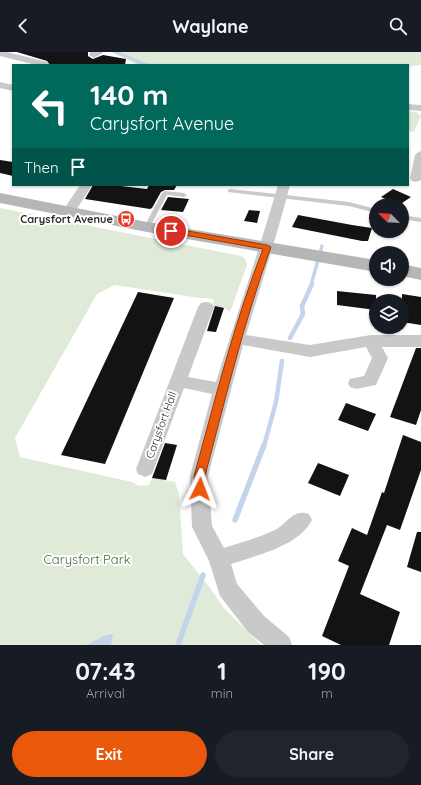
<!DOCTYPE html>
<style>
body{margin:0;font-family:Quicksand,sans-serif;background:#20242c;color:#f1f3f6;height:100vh;display:flex;flex-direction:column;font-size:15px;white-space:nowrap}
*{box-sizing:border-box;margin:0}
p{font-size:13px;color:#9ea1a6}
.icon{flex:none;width:22px;height:22px;fill:none;stroke:currentColor;stroke-width:2;stroke-linecap:round;stroke-linejoin:round}
.map{position:relative;height:593px;overflow:hidden}
.panel{display:flex;flex-direction:column;background:#171b24;flex:1}
.panel>*{flex:none}
.guide{position:absolute;left:12px;top:12px;width:397px;height:122px;border-radius:0px;box-shadow:0 1px 3px #0004;background:#00695c;color:#fff;overflow:hidden}
.needle{width:26px;rotate:294deg}
.buttons{position:absolute;left:369px;top:146px;display:grid;gap:8px}
.buttons a{display:grid;place-items:center;width:40px;height:40px;border-radius:50%;background:#171b24;box-shadow:0 1px 3px #0004;font-size:20px}
.pin{position:absolute;display:grid;place-items:center;width:34px;height:34px;color:#fff;margin:-17px;border:2px solid #fff;border-radius:50%;box-shadow:0 1px 4px #0007}
.me{position:absolute;width:44px;margin:-22px;rotate:3deg;stroke-linejoin:round;filter:drop-shadow(0 0 3px #0008)}
.turn{display:flex;align-items:center;gap:14px;height:84px;padding:0 12px;font-size:18px}
.turn .icon{width:52px;height:52px;stroke-width:2.5}
.turn b{display:block;font-size:28px;line-height:34px}
.then{display:flex;align-items:center;height:38px;padding:0 12px;background:#0003;gap:8px;font-size:15px}
.eta{display:flex;justify-content:space-evenly;align-items:center;height:68px;text-align:center}
.eta b{font-size:24px;font-weight:800;line-height:28px}
.action{display:flex;gap:8px;margin-top:auto;padding:8px 12px}
.action a{flex:1;height:46px;border-radius:24px;background:#ea580c;color:#fff;font-size:16px;font-weight:800;line-height:46px;text-align:center}
.action a+a{background:#20242c;color:#f1f3f6}
header{display:flex;justify-content:space-between;align-items:center;height:52px;padding:0 12px;background:#171b24;font-size:18px;font-weight:800}
.map>svg:first-child{display:block}
.green{fill:#dfead8}
.water{fill:#c4d5eb}
.lines{fill:none;stroke-linecap:round;stroke-linejoin:round}
.stream-far3{stroke:#c4d5eb;stroke-width:3}
.stream-far2{stroke:#c4d5eb;stroke-width:3.5}
.stream-far1{stroke:#c4d5eb;stroke-width:4.5}
.stream{stroke:#c4d5eb;stroke-width:5.5}
.building{fill:#131313}
.service{fill:#c9c9c9;fill-rule:evenodd}
.minor{fill:#c9c9c9;fill-rule:evenodd}
.secondary{fill:#b6b6b6;fill-rule:evenodd}
.route{fill:#ea580c;stroke:#983908}
.labels{text-anchor:middle;stroke-width:4;stroke-linejoin:round;paint-order:stroke}
.poi-label{font-size:11px;font-weight:bold;fill:#2c2c2c;stroke:#fff;text-anchor:end}
.street-label{font-size:11px;fill:#2c2c2c;stroke:#fff}
.near-park-label{font-size:13px;fill:#476739;stroke:#fff}
</style>
<header><svg class="icon" aria-label="back" viewBox="0 0 24 24"><path d="M15 5l-7 7 7 7"/></svg>Waylane<svg class="icon" aria-label="search" viewBox="0 0 24 24"><circle cx="10" cy="10" r="6"/><path d="M15 15l6 6"/></svg></header>
<div class="map">
<svg width="421" height="593" viewBox="0 0 421 593">
<rect width="100%" height="100%" fill="#fff"/>
<g class="green">
<polygon points="111,0 421,0 421,13 408,15 408,13 138,13"/>
<polygon points="408,59 416,60 421,64 414,80 408,79"/>
<polygon points="0,156 241,204 245,207 247,213 230,260 224,256 212,254 214,248 207,246 200,246 115,233 97,242 15,386 20,405 132,430 139,434 149,433 152,426 175,430 179,442 183,502 210,536 224,556 261,593 0,593"/>
</g>
<polygon class="water" points="113,582 111,593 86,593 106,583"/>
<g class="lines">
<polyline class="stream-far3" points="116,0 146,13"/>
<polyline class="stream-far2" points="311,233 322,194"/>
<g class="stream-far1">
<polyline points="290,286 303,262 302,254 312,232"/>
<polyline points="264,394 276,350 282,309"/>
</g>
<g class="stream">
<polyline points="235,468 264,393"/>
<polyline points="178,593 203,523"/>
</g>
</g>
<g class="building">
<polygon points="17,0 88,0 88,4 93,7 103,3 126,7 125,13 50,13 47,9"/>
<polygon points="0,108 13,110 13,124 0,121"/>
<polygon points="93,133 112,133 147,137 149,133 177,133 174,138 165,138 161,140 152,156 150,157 85,147"/>
<polygon points="393,137 411,145 399,153 381,145"/>
<polygon points="168,145 189,147 183,160 161,158"/>
<polygon points="249,158 260,159 257,171 244,169"/>
<polygon points="298,163 352,173 372,176 368,189 362,189 292,175"/>
<polygon points="337,239 376,243 376,258 337,253"/>
<polygon points="138,240 174,246 105,412 61,403"/>
<polygon points="402,242 421,245 421,273 402,270"/>
<polygon points="215,254 224,256 216,280 207,279"/>
<polygon points="416,296 421,296 421,358 416,373 390,365"/>
<polygon points="346,351 376,362 368,379 338,368"/>
<polygon points="403,383 421,390 421,418 400,478 387,473 360,542 400,560 389,593 341,593 322,584 349,514 338,509 352,476 367,483 382,440 384,441"/>
<polygon points="165,391 177,393 166,428 152,426"/>
<polygon points="318,411 349,423 340,444 308,431"/>
<polygon points="417,480 421,480 421,520 407,515"/>
</g>
<g class="lines">
<g class="service">
<polygon points="230,137 349,150 376,157 376,161 349,154 228,140 228,138"/>
<polygon points="165,139 184,141 187,143 184,145 167,143 150,175 147,177 145,176 144,175 162,141"/>
<polygon points="402,163 421,166 421,170 402,167"/>
</g>
<g class="minor">
<polygon points="0,0 7,0 47,10 49,12 36,13 0,4"/>
<polygon points="90,0 102,0 103,1 94,6 89,3"/>
<polygon points="0,30 13,33 13,39 0,36"/>
<polygon points="408,52 421,53 421,59 408,58"/>
<polygon points="421,99 421,128 416,130 412,129 410,126 415,103 417,101"/>
<polygon points="80,133 92,133 73,163 63,163 62,160"/>
<path d="M278,133H290C277,183 261,233 246,283L310,293L371,283H421V295H382L388,306L376,333L356,337L350,335L348,331L350,327L364,324L372,306L366,295L310,305L243,293L208,424L212,474L224,496C240,490 259,486 275,478C287,472 293,456 309,462L312,468C299,494 257,503 231,512L237,532L264,564L289,585L292,593H264L248,580L220,544L209,509L192,475L190,424L212,342L184,336L152,422L145,425L138,422L136,417L198,255L201,251L206,250L211,251L214,255L188,325L216,330C236,265 259,199 278,133Z"/>
</g>
<g class="secondary">
<polygon points="0,141 147,170 376,208 376,220 147,180 0,151"/>
<polygon points="402,212 421,216 421,228 402,224"/>
</g>
</g>
<path class="route" d="M171,176L267,193L271,195C244,270 225,348 205,424V437L204,440L200,441L196,440L194,424C215,348 234,271 263,197L168,180V177Z"/>
<defs>
<g id="bus-disc" transform="scale(0.9)"><circle r="9.5" fill="#e73a29" stroke="#fff"/><path d="M-5-6H5V4H4V6H2V4H-2V6H-4V4H-5ZM-3.5-4V0h7V-4ZM-3.5 1.2v1.5H-2V1.2ZM2 1.2v1.5H3.5V1.2Z" fill="#fff"/></g>
</defs>
<g fill-rule="evenodd">
<use href="#bus-disc" x="126" y="167"/>
</g>
<g class="labels">
<g class="poi-label">
<text x="113" y="171">Carysfort Avenue</text>
</g>
<g class="street-label">
<text transform="translate(161 373) rotate(-70)" y="4">Carysfort Hall</text>
</g>
<g class="near-park-label">
<text x="87" y="512">Carysfort Park</text>
</g>
</g>
</svg>
<div class="buttons">
<a><svg class="needle" viewBox="-14 -14 28 28"><path d="M0-13l5 13h-10z" fill="#e53935"/><path d="M0 13l5-13h-10z" fill="#9ea1a6"/></svg></a>
<a><svg class="icon" aria-label="sound" viewBox="0 0 24 24"><path d="M4 9h4l5-4v14l-5-4H4zM17 9q2 3 0 6"/></svg></a>
<a><svg class="icon" aria-label="layers" viewBox="0 0 24 24"><path d="M12 4l9 5-9 5-9-5zM3 14l9 5 9-5"/></svg></a>
</div>
<div class="pin" style="left:171px;top:179px;background:#d93025"><svg class="icon" aria-label="arrive" viewBox="0 0 24 24"><path d="M6 21V4h12l-3 4 3 4H6"/></svg></div>
<svg class="me" style="left:200px;top:437px" viewBox="-20 -20 40 40"><path d="M0-17L14 15 0 8-14 15z" fill="#ea580c" stroke="#fff" stroke-width="4"/></svg>
<div class="guide">
<div class="turn"><svg class="icon" aria-label="left" viewBox="0 0 24 24"><path d="M17 20v-9H6M10 6l-5 5 5 5"/></svg><div><b>140 m</b>Carysfort Avenue</div></div>
<div class="then">Then<svg class="icon" aria-label="arrive" viewBox="0 0 24 24"><path d="M6 21V4h12l-3 4 3 4H6"/></svg></div>
</div>
</div>
<section class="panel">
<div class="eta">
<div><b>07:43</b><p>Arrival</p></div>
<div><b>1</b><p>min</p></div>
<div><b>190</b><p>m</p></div>
</div>
<div class="action"><a>Exit</a><a>Share</a></div>
</section>
